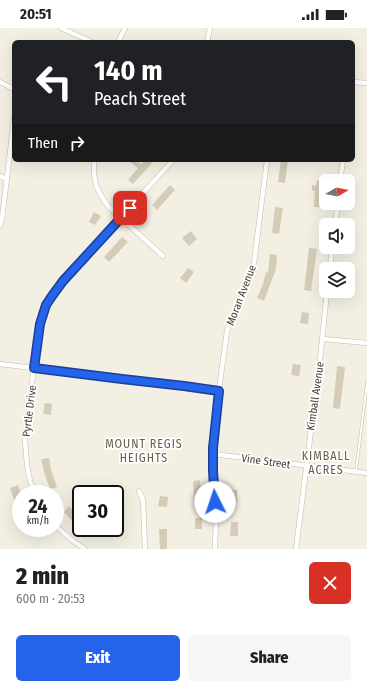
<!DOCTYPE html>
<meta charset="utf-8">
<style>
body{margin:0;font-family:"Fira Sans Condensed",sans-serif;background:#f6f6f6;color:#222;height:100vh;display:flex;flex-direction:column;font-size:15px;white-space:nowrap}
*{box-sizing:border-box;margin:0}
p{font-size:13px;color:#767676}
.icon{flex:none;width:22px;height:22px;fill:none;stroke:currentColor;stroke-width:2;stroke-linecap:round;stroke-linejoin:round}
.map{position:relative;height:521px;overflow:hidden}
.sheet{display:flex;flex-direction:column;background:#fff;flex:1}
.sheet>*{flex:none}
.banner{position:absolute;left:12px;top:12px;width:343px;height:122px;border-radius:6px;box-shadow:0 4px 16px #0002;background:#202124;color:#fff;overflow:hidden}
.needle{width:26px;rotate:81deg}
.buttons{position:absolute;left:319px;top:146px;display:grid;gap:8px}
.buttons a{display:grid;place-items:center;width:36px;height:36px;border-radius:6px;background:#fff;box-shadow:0 4px 16px #0002;font-size:20px}
.speed{position:absolute;left:12px;top:457px;display:flex;gap:8px;font-size:20px;font-weight:700;text-align:center}
.speed>*{display:grid;place-content:center;width:52px;height:52px;border-radius:50%;background:#fff;box-shadow:0 4px 16px #0002;line-height:1}
.speed small{font-size:10px;font-weight:400}
.speed .limit{border:2px solid #111;border-radius:6px;background:#fff;color:#111}
.pin{position:absolute;display:grid;place-items:center;width:34px;height:34px;color:#fff;margin:-17px;border-radius:8px;box-shadow:0 2px 6px #0006}
.me{position:absolute;width:44px;margin:-22px;rotate:356deg;stroke-linejoin:round;filter:drop-shadow(0 0 3px #0008)}
.turn{display:flex;align-items:center;gap:14px;height:84px;padding:0 16px;font-size:18px}
.turn .icon{width:52px;height:52px;stroke-width:2.5}
.turn b{display:block;font-size:28px;line-height:34px}
.then{display:flex;align-items:center;height:38px;padding:0 16px;background:#0003;gap:8px;font-size:15px}
.round{display:grid;place-items:center;flex:none;width:42px;height:42px;border-radius:6px;background:#f6f6f6}
.summary{display:flex;align-items:center;justify-content:space-between;height:68px;padding:0 16px}
h1{font-size:24px;font-weight:800;line-height:30px}
.cta{display:flex;gap:8px;margin-top:auto;padding:8px 16px}
.cta a{flex:1;height:46px;border-radius:6px;background:#2563eb;color:#fff;font-size:16px;font-weight:800;line-height:46px;text-align:center}
.cta a+a{background:#f6f6f6;color:#222}
.status{display:flex;justify-content:space-between;align-items:center;height:28px;padding:0 20px;background:#fff;direction:ltr}
.status svg{height:11px;fill:currentColor}
.map>svg:first-child{display:block}
.building{fill:#d5ccb8}
.lines{fill:none;stroke-linecap:round;stroke-linejoin:round}
.lane-casing{stroke:#c2bba8;stroke-width:3}
.street-casing{stroke:#c2bba8;stroke-width:5.5}
.lane{stroke:#fff;stroke-width:2}
.street{stroke:#fff;stroke-width:4.5}
.route-casing{stroke:#184099;stroke-width:10}
.route{stroke:#2563eb;stroke-width:7}
.labels{text-anchor:middle;stroke-width:3.5;stroke-linejoin:round;paint-order:stroke}
.street-label{font-size:11px;fill:#454033;stroke:#fff}
.neighbourhood-label{font-size:12px;letter-spacing:1px;fill:#695f49;stroke:#fff}
</style>
<div class="status"><b>20:51</b><svg viewBox="0 0 49 12"><path d="M0 12V9h3v3zM5 12V6h3v6zM10 12V3h3v9zM15 12V0h3v12zM26 1h20v11H26zM47 4h2v5h-2z"/></svg></div>
<div class="map">
<svg width="367" height="521" viewBox="0 0 367 521">
<rect width="100%" height="100%" fill="#f3f0e3"/>
<g class="building">
<polygon points="128,132 136,132 141,136 145,132 148,132 152,135 133,156 128,152 138,140"/>
<polygon points="281,132 288,132 285,155 278,154"/>
<polygon points="317,152 325,153 321,179 314,179 315,163 312,162 312,157 316,158"/>
<polygon points="170,157 175,162 157,182 152,177"/>
<polygon points="275,179 283,180 279,206 272,205"/>
<polygon points="94,184 101,188 95,197 89,194"/>
<polygon points="191,203 197,211 189,218 182,210"/>
<polygon points="122,209 128,214 109,234 104,229"/>
<polygon points="309,220 317,221 311,263 304,262"/>
<polygon points="270,226 277,227 276,241 264,273 257,270 263,256 266,244 268,245"/>
<polygon points="188,240 194,244 186,255 180,250"/>
<polygon points="348,255 355,256 353,269 346,268 347,263 348,263"/>
<polygon points="302,284 309,285 308,296 300,295"/>
<polygon points="293,336 301,337 299,348 291,347"/>
<polygon points="337,338 345,339 340,381 333,380"/>
<polygon points="45,375 52,376 51,387 43,386"/>
<polygon points="49,430 51,442 57,459 50,461 44,444 41,431"/>
<polygon points="200,452 202,482 195,482 193,453"/>
<polygon points="18,457 21,467 21,485 14,472 10,460"/>
<rect x="230" y="462" width="7" height="11"/>
<polygon points="160,468 168,469 167,479 158,478"/>
<polygon points="69,478 76,486 71,492 64,484"/>
<rect x="195" y="490" width="7" height="11"/>
<polygon points="231,494 238,494 238,508 230,508"/>
<polygon points="159,501 167,501 167,521 160,521"/>
</g>
<g class="lines">
<g class="lane-casing">
<polyline id="lane" points="356,443 367,355"/>
</g>
<g class="street-casing">
<g id="street">
<polyline points="61,0 92,14"/>
<polyline points="118,14 125,0"/>
<polyline points="207,14 210,0"/>
<polyline points="0,54 14,61"/>
<polyline points="353,54 367,55"/>
<path d="M94,132C93,152 96,163 109,179L163,228"/>
<polyline points="0,148 7,151"/>
<polyline points="340,153 343,132"/>
<polyline points="0,197 2,191 14,91"/>
<polyline points="335,197 338,175"/>
<polyline points="330,241 332,219"/>
<polyline points="323,311 367,315"/>
<polyline points="0,336 122,351 184,358 219,363"/>
<polyline points="213,426 367,445"/>
<polyline points="139,463 143,472 145,521"/>
<polyline points="35,466 30,453 27,437 25,412 38,305 42,286 46,277 52,268 63,253 173,132"/>
<polyline points="55,497 73,513 85,521"/>
<polyline points="215,521 216,490 213,443 213,420 216,384 227,303 230,294 247,255 254,235 259,195 267,132"/>
<polyline points="296,521 310,410 319,342 327,263"/>
</g>
</g>
<use href="#lane" class="lane"/>
<use href="#street" class="street"/>
</g>
<g class="lines">
<g class="route-casing">
<polyline id="route" points="130,180 63,253 52,268 46,277 40,296 34,340 122,351 184,358 219,363 213,420 213,443 215,474"/>
</g>
<use href="#route" class="route"/>
</g>
<g class="labels">
<g class="street-label">
<text transform="translate(241 267) rotate(-69)" y="4">Moran Avenue</text>
<text transform="translate(315 368) rotate(-82)" y="4">Kimball Avenue</text>
<text transform="translate(29 383) rotate(-83)" y="4">Pyrtle Drive</text>
<text transform="translate(266 433) rotate(8)" y="4">Vine Street</text>
</g>
<g class="neighbourhood-label">
<text x="144" y="420">MOUNT REGIS<tspan x="144" dy="14">HEIGHTS</tspan></text>
<text x="326" y="432">KIMBALL<tspan x="326" dy="14">ACRES</tspan></text>
</g>
</g>
</svg>
<div class="buttons">
<a><svg class="needle" viewBox="-14 -14 28 28"><path d="M0-13l5 13h-10z" fill="#e53935"/><path d="M0 13l5-13h-10z" fill="#767676"/></svg></a>
<a><svg class="icon" aria-label="sound" viewBox="0 0 24 24"><path d="M4 9h4l5-4v14l-5-4H4zM17 9q2 3 0 6"/></svg></a>
<a><svg class="icon" aria-label="layers" viewBox="0 0 24 24"><path d="M12 4l9 5-9 5-9-5zM3 14l9 5 9-5"/></svg></a>
</div>
<div class="speed"><div>24<small>km/h</small></div><div class="limit">30</div></div>
<div class="pin" style="left:130px;top:180px;background:#d93025"><svg class="icon" aria-label="arrive" viewBox="0 0 24 24"><path d="M6 21V4h12l-3 4 3 4H6"/></svg></div>
<svg class="me" style="left:215px;top:474px" viewBox="-20 -20 40 40"><circle r="19" fill="#fff"/><path d="M0-13L10 11 0 6-10 11z" fill="#2563eb"/></svg>
<div class="banner">
<div class="turn"><svg class="icon" aria-label="left" viewBox="0 0 24 24"><path d="M17 20v-9H6M10 6l-5 5 5 5"/></svg><div><b>140 m</b>Peach Street</div></div>
<div class="then">Then<svg class="icon" aria-label="right" viewBox="0 0 24 24"><path d="M7 20v-9h11M14 6l5 5-5 5"/></svg></div>
</div>
</div>
<section class="sheet">
<div class="summary"><div><h1>2 min</h1><p>600 m · 20:53</p></div><a class="round" style="background:#d93025;color:#fff"><svg class="icon" aria-label="close" viewBox="0 0 24 24"><path d="M6 6l12 12M18 6L6 18"/></svg></a></div>
<div class="cta"><a>Exit</a><a>Share</a></div>
</section>
